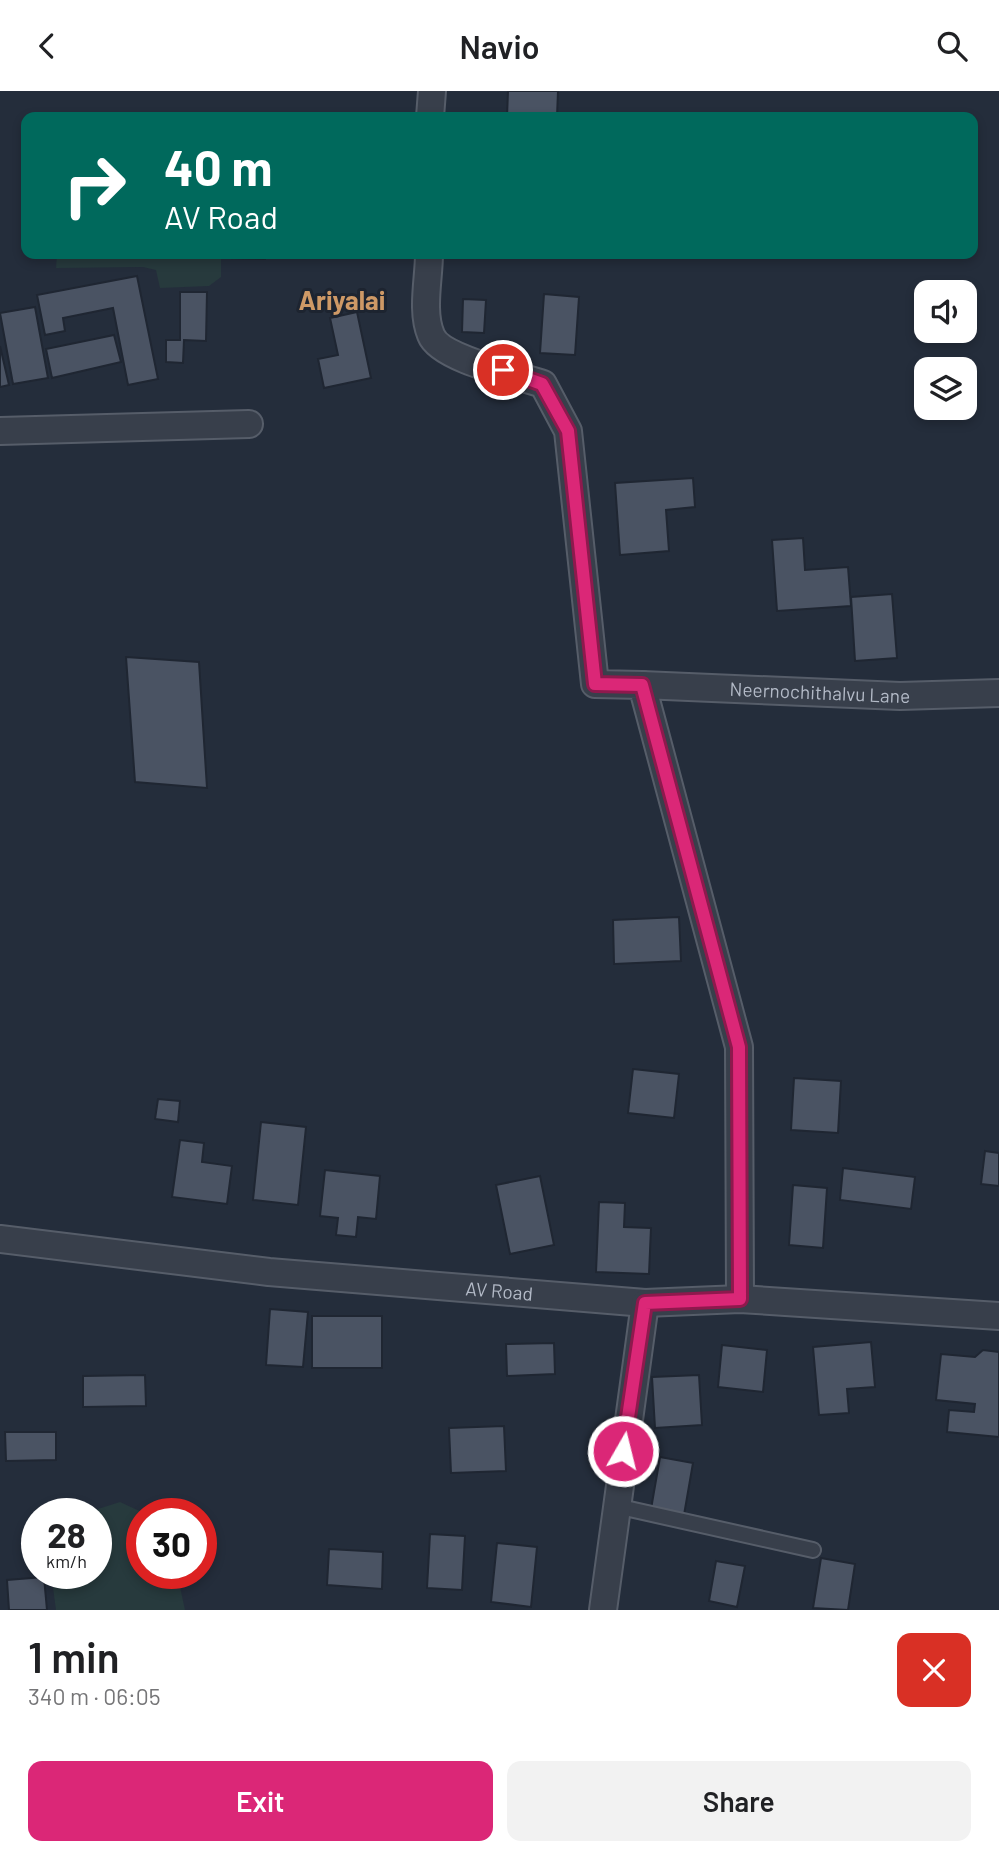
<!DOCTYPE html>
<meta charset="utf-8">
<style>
body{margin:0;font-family:Barlow,sans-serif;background:#f2f2f2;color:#202124;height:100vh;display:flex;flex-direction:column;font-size:26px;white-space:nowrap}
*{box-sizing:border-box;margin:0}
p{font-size:23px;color:#757577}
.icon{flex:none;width:38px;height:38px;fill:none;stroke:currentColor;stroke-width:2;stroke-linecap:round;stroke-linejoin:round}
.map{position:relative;height:1519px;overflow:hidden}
.panel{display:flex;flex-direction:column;background:#fff;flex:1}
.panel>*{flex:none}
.hud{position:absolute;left:21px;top:21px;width:957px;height:147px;border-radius:14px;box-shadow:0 4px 10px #0003;background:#00695c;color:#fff;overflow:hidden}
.fabs{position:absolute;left:914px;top:189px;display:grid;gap:14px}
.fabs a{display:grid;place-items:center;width:63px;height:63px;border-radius:14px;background:#fff;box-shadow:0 4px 10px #0003;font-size:35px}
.speed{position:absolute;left:21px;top:1407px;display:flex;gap:14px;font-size:35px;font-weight:700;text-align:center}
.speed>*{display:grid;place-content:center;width:91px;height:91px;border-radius:50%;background:#fff;box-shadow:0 4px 10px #0003;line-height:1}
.speed small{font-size:18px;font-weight:400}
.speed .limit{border:10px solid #d22;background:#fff;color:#111}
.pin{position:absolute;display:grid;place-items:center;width:60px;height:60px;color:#fff;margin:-30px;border:4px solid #fff;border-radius:50%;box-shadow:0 2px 7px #0007}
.me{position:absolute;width:77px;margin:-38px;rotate:8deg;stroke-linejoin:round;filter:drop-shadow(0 0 5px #0008)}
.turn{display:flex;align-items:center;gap:24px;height:147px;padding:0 28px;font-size:32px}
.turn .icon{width:91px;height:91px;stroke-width:2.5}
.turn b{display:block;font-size:49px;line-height:60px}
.round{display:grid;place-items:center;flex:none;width:74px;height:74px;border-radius:14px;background:#f2f2f2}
.head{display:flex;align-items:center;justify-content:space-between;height:119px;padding:0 28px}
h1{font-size:42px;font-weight:600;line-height:52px}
.cta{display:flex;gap:14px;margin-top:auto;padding:14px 28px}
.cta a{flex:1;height:80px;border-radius:14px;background:#db2777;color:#fff;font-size:28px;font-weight:600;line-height:80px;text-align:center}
.cta a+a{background:#f2f2f2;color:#202124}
header{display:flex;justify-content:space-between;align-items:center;height:91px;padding:0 28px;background:#fff;font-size:32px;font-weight:600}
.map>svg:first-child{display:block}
.green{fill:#273a3d}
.building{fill:#4a5363;stroke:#1f2632;stroke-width:2}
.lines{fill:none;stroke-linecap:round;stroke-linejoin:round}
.lane-casing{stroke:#565d69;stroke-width:18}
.street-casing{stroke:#565d69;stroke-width:30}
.lane{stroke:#383f4b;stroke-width:14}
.street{stroke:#383f4b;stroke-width:26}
.route-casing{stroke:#8e194d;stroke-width:18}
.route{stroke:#db2777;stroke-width:12}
.labels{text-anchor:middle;stroke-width:6;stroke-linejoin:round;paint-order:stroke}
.street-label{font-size:19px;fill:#b3bac7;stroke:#1d2430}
.district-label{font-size:26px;font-weight:bold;fill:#ce9966;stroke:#1d2430}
</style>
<header><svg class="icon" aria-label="back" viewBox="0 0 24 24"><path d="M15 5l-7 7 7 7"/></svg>Navio<svg class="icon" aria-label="search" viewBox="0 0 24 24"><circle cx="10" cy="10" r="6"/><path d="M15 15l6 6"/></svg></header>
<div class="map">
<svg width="999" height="1519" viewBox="0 0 999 1519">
<rect width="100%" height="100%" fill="#242d3b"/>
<g class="green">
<polygon points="57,163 221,163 221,186 209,195 160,197 156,179 143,176 56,177"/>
<polygon points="120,1411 146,1423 142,1423 142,1482 177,1482 185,1519 56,1519 51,1482 96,1482 96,1423 82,1423"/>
</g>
<g class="building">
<polygon points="508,0 558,0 557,26 507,26"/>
<polygon points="231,163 265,163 265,168 231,167"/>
<polygon points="137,185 158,288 128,294 113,217 63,227 65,240 45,244 37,204"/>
<polygon points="180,201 207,201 206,250 184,249 183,272 166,271 166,249 180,249"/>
<polygon points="544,203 579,206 575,264 540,262"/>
<polygon points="463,208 486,209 484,242 462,241"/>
<polygon points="35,216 48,287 13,293 0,222"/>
<polygon points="357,221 371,287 324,297 318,268 338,264 330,227"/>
<polygon points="114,244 121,271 52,287 46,258"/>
<polygon points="0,255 9,294 0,296"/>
<polygon points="693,387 695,416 666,419 669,460 620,464 615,392"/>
<polygon points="803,447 805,479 848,476 851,515 777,520 772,449"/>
<polygon points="892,503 897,567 855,570 851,506"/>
<polygon points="126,566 199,571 207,697 135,691"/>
<polygon points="679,826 681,870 614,873 613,829"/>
<polygon points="633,978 679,983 674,1027 628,1022"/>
<polygon points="794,987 841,990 838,1042 791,1039"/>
<polygon points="158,1008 180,1010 178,1031 155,1028"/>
<polygon points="261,1031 306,1036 298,1114 253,1109"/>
<polygon points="180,1049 204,1052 202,1071 232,1075 227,1113 172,1106"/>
<polygon points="985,1060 999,1062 999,1095 981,1093"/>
<polygon points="843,1077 915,1086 911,1118 840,1109"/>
<polygon points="325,1079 380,1085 376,1128 358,1126 356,1146 336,1144 338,1127 320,1125"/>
<polygon points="540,1085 554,1154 510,1163 496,1094"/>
<polygon points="793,1094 827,1097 823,1157 789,1154"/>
<polygon points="599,1111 625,1112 624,1136 651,1137 649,1183 596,1181"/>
<polygon points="270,1218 308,1221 303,1276 266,1274"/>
<rect x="312" y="1225" width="70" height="52"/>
<polygon points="871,1251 875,1296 847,1298 849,1322 819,1324 813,1256"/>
<polygon points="554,1252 555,1283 507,1285 506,1253"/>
<polygon points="722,1254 767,1259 763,1301 718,1296"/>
<polygon points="983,1259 999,1261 999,1346 947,1341 949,1319 974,1321 975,1313 936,1309 941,1263 975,1266"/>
<polygon points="145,1284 146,1315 83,1316 83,1285"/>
<polygon points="699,1284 702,1334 655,1337 652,1286"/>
<polygon points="504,1335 506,1380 451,1382 449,1337"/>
<polygon points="5,1341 56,1341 56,1369 6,1370"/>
<polygon points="660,1366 693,1372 684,1424 651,1418"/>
<polygon points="430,1443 465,1445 462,1499 427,1497"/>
<polygon points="497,1452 537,1456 531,1516 491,1511"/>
<polygon points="329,1458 383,1461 382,1498 327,1494"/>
<polygon points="821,1467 855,1473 848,1519 813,1517"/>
<polygon points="716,1470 745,1475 737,1516 709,1510"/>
<polygon points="44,1486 47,1519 9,1519 7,1489"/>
</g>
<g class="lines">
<g class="lane-casing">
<polyline id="lane" points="616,1415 813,1459"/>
</g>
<g class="street-casing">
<g id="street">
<polyline points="430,26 432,0"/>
<path d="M429,163C429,188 421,220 431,244C440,268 517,284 543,293L568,340L595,593L642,594L739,956L740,1208"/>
<polyline points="0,340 249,333"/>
<path id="s1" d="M642,594L900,605L999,602"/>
<path id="s2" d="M0,1148L269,1181L645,1212L740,1208L999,1225"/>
<polyline points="603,1519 645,1212"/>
</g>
</g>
<use href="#lane" class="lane"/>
<use href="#street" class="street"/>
</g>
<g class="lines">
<g class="route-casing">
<polyline id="route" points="503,279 542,293 568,340 595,593 642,594 739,956 740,1208 645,1212 623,1360"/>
</g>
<use href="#route" class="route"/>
</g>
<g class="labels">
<g class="street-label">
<text dy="7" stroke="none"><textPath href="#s1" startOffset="178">Neernochithalvu Lane</textPath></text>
<text dy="7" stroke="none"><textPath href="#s2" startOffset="502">AV Road</textPath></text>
</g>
<g class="district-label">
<text x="342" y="219">Ariyalai</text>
</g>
</g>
</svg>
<div class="fabs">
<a><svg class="icon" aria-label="sound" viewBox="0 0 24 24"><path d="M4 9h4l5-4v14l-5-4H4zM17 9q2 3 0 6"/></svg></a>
<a><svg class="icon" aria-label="layers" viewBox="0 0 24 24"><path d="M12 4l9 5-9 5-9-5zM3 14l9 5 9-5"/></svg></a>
</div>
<div class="speed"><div>28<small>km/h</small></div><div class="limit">30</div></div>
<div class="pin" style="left:503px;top:279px;background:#d93025"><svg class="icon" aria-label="arrive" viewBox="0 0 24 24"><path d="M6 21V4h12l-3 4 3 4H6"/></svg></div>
<svg class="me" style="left:623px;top:1360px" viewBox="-20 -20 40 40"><circle r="17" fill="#db2777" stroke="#fff" stroke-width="3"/><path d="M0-11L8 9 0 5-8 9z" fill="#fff"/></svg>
<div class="hud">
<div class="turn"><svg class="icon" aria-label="right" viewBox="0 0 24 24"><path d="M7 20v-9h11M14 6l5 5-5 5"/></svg><div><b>40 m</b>AV Road</div></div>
</div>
</div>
<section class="panel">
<div class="head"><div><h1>1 min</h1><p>340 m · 06:05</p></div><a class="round" style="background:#d93025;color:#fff"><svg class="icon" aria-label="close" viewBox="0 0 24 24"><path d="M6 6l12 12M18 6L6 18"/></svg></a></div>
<div class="cta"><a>Exit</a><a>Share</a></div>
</section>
